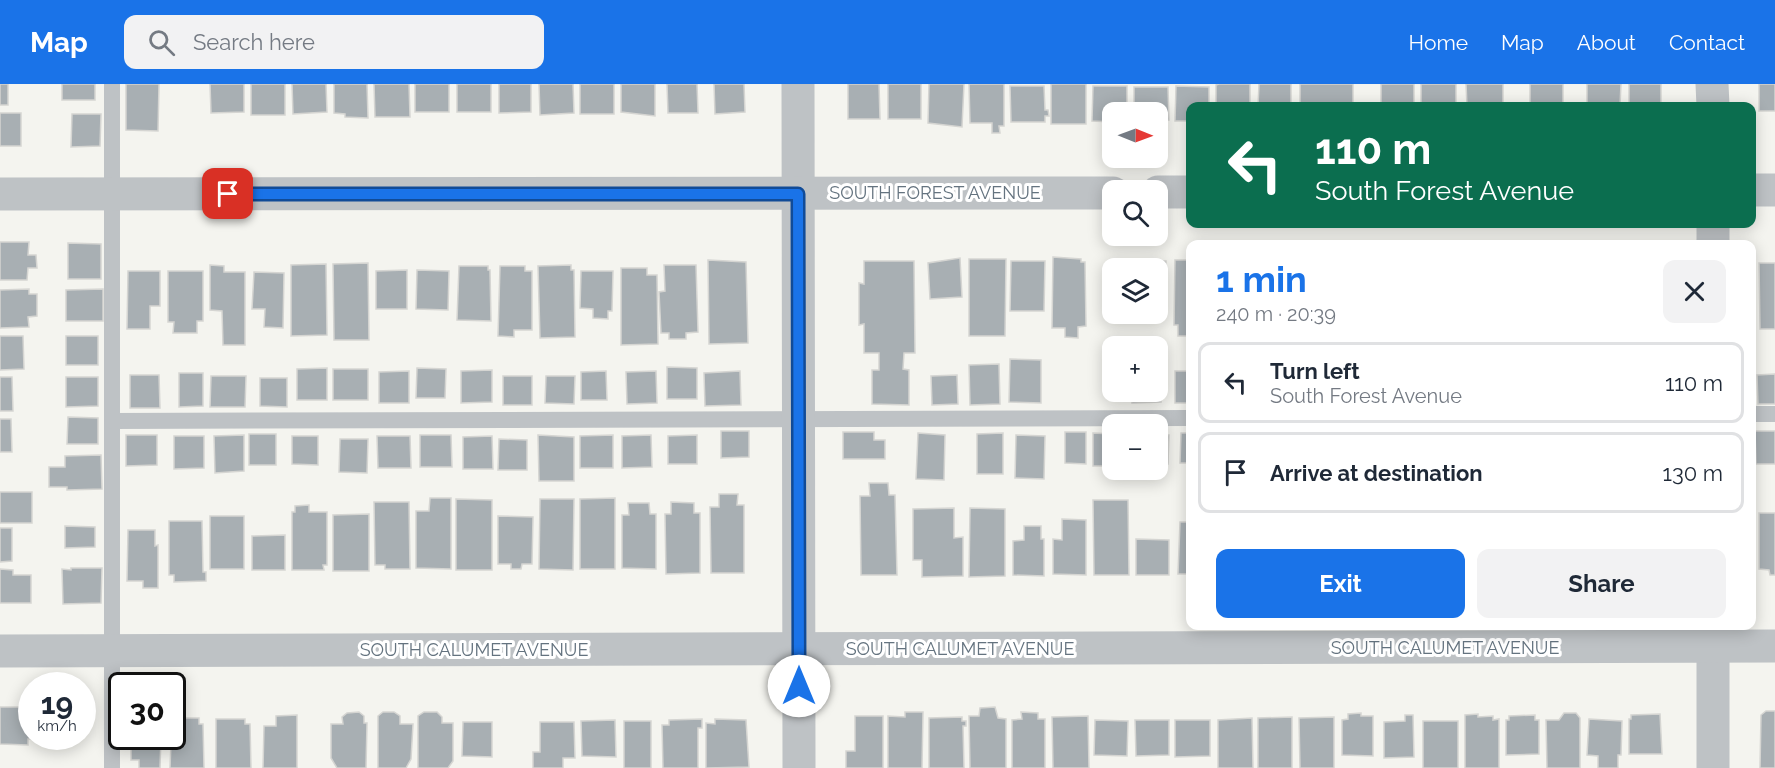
<!DOCTYPE html>
<meta charset="utf-8">
<style>
body{margin:0;font-family:Raleway,sans-serif;background:#f2f2f3;color:#1f2937;height:100vh;display:flex;flex-direction:column;font-size:22px;white-space:nowrap}
*{box-sizing:border-box;margin:0}
p{font-size:20px;color:#747a83}
.icon{flex:none;width:33px;height:33px;fill:none;stroke:currentColor;stroke-width:2;stroke-linecap:round;stroke-linejoin:round}
.map{position:relative;flex:1;overflow:hidden}
.sheet{position:absolute;left:1186px;top:156px;width:570px;height:390px;display:flex;flex-direction:column;background:#fff;border-radius:12px;box-shadow:0 3px 15px #0003}
.sheet>*{flex:none}
.top-card{position:absolute;left:1186px;top:18px;width:570px;height:126px;border-radius:12px;box-shadow:0 3px 15px #0003;background:#0b6e4f;color:#fff;overflow:hidden}
.needle{width:39px;rotate:91deg}
.controls{position:absolute;left:1102px;top:18px;display:grid;gap:12px}
.controls a{display:grid;place-items:center;width:66px;height:66px;border-radius:12px;background:#fff;box-shadow:0 3px 15px #0003;font-size:30px}
.speed{position:absolute;left:18px;top:588px;display:flex;gap:12px;font-size:30px;font-weight:700;text-align:center}
.speed>*{display:grid;place-content:center;width:78px;height:78px;border-radius:50%;background:#fff;box-shadow:0 3px 15px #0003;line-height:1}
.speed small{font-size:15px;font-weight:400}
.speed .limit{border:3px solid #111;border-radius:9px;background:#fff;color:#111}
.pin{position:absolute;display:grid;place-items:center;width:51px;height:51px;color:#fff;margin:-26px;border-radius:12px;box-shadow:0 3px 9px #0006}
.me{position:absolute;width:66px;margin:-33px;rotate:0deg;stroke-linejoin:round;filter:drop-shadow(0 0 4px #0008)}
.turn{display:flex;align-items:center;gap:21px;height:126px;padding:0 30px;font-size:27px}
.turn .icon{width:78px;height:78px;stroke-width:2.5}
.turn b{display:block;font-size:42px;line-height:51px}
.round{display:grid;place-items:center;flex:none;width:63px;height:63px;border-radius:12px;background:#f2f2f3}
.summary{display:flex;align-items:center;justify-content:space-between;height:102px;padding:0 30px}
h1{font-size:36px;font-weight:700;line-height:45px;color:#1a73e8}
.button{display:flex;gap:12px;margin-top:auto;padding:12px 30px}
.button a{flex:1;height:69px;border-radius:12px;background:#1a73e8;color:#fff;font-size:24px;font-weight:700;line-height:69px;text-align:center}
.button a+a{background:#f2f2f3;color:#1f2937}
ul{padding:0;list-style:none}
li{display:flex;align-items:center;gap:18px;height:81px;margin:0 12px 9px;padding:0 18px;border:3px solid #e0e1e3;border-radius:12px}
li div{flex:1}
li b{display:block;font-size:22px}
li em{font-style:normal}
header{display:flex;align-items:center;gap:36px;box-sizing:border-box;height:84px;padding:0 30px;background:#1a73e8;color:#fff}
header strong{font-size:28px}
nav{display:flex;gap:33px;margin-inline-start:auto;font-size:21px}
.search{width:420px;height:54px;background:#f2f2f3;display:flex;align-items:center;gap:15px;box-sizing:border-box;padding:0 21px;border-radius:12px;color:#747a83;font-size:22px}
.map>svg:first-child{display:block}
.building{fill:#a8afb3;stroke:#d5d5d2;stroke-width:1.5}
.lines{fill:none;stroke-linecap:round;stroke-linejoin:round}
.service{stroke:#bec2c5;stroke-width:16}
.minor{stroke:#bec2c5;stroke-width:33}
.route-casing{stroke:#114b97;stroke-width:15}
.route{stroke:#1a73e8;stroke-width:10}
.labels{text-anchor:middle;stroke-width:6;stroke-linejoin:round;paint-order:stroke}
.street-label{font-size:18px;fill:#64737f;stroke:#fff}
</style>
<header>
<strong>Map</strong>
<div class="search"><svg class="icon" aria-label="search" viewBox="0 0 24 24"><circle cx="10" cy="10" r="6"/><path d="M15 15l6 6"/></svg>Search here</div>
<nav><a>Home</a><a>Map</a><a>About</a><a>Contact</a></nav>
</header>
<div class="map">
<svg width="1775" height="684" viewBox="0 0 1775 684">
<rect width="100%" height="100%" fill="#f4f4ef"/>
<g class="building">
<rect x="0" y="0" width="8" height="21"/>
<rect x="62" y="0" width="33" height="16"/>
<polygon points="126,0 159,0 158,47 126,46"/>
<polygon points="210,0 244,0 244,28 211,29"/>
<rect x="251" y="0" width="34" height="31"/>
<polygon points="292,0 326,0 327,28 293,30"/>
<polygon points="334,0 367,0 368,34 345,33 345,30 334,29"/>
<polygon points="374,0 409,0 410,33 375,33"/>
<rect x="415" y="0" width="34" height="28"/>
<rect x="457" y="0" width="34" height="28"/>
<polygon points="499,0 531,0 531,28 499,29"/>
<polygon points="539,0 573,0 574,29 540,31"/>
<rect x="580" y="0" width="34" height="30"/>
<polygon points="621,0 655,0 655,32 621,28"/>
<polygon points="667,0 697,0 698,29 668,29"/>
<polygon points="714,0 744,0 745,28 715,30"/>
<polygon points="848,0 879,0 880,35 848,35"/>
<rect x="888" y="0" width="33" height="35"/>
<polygon points="929,0 964,0 962,43 928,39"/>
<polygon points="969,0 1004,0 1004,42 999,42 1000,49 992,49 992,39 970,39"/>
<rect x="1051" y="0" width="35" height="40"/>
<polygon points="1219,0 1250,0 1250,22 1216,22 1216,1"/>
<polygon points="1259,0 1291,0 1291,22 1258,22"/>
<rect x="1300" y="0" width="53" height="22"/>
<rect x="1381" y="0" width="33" height="22"/>
<rect x="1421" y="0" width="35" height="22"/>
<polygon points="1466,0 1503,0 1503,22 1467,22"/>
<rect x="1530" y="0" width="33" height="22"/>
<polygon points="1587,0 1621,0 1620,22 1587,22"/>
<rect x="1629" y="0" width="32" height="22"/>
<rect x="1759" y="0" width="16" height="27"/>
<polygon points="1010,2 1044,2 1045,26 1048,26 1049,32 1045,32 1045,38 1011,38"/>
<polygon points="1093,2 1127,2 1127,28 1113,28 1113,38 1092,37"/>
<polygon points="1176,2 1209,3 1209,22 1191,22 1191,37 1175,37"/>
<polygon points="1134,3 1168,3 1169,36 1158,37 1158,28 1134,28"/>
<rect x="0" y="29" width="21" height="33"/>
<polygon points="72,30 101,30 100,62 71,63"/>
<polygon points="0,158 29,158 28,171 36,171 37,184 28,184 27,196 0,196"/>
<polygon points="68,159 101,160 101,195 68,195"/>
<polygon points="1053,173 1081,175 1081,178 1085,178 1086,242 1078,243 1078,254 1065,253 1065,244 1052,244"/>
<polygon points="960,174 962,213 930,215 928,179"/>
<polygon points="969,175 1006,175 1005,252 969,252"/>
<polygon points="708,176 746,178 748,259 709,260"/>
<polygon points="1175,176 1191,176 1191,252 1178,252 1178,241 1174,241"/>
<polygon points="864,177 914,177 915,269 904,269 903,285 909,286 909,321 872,320 872,286 879,286 879,269 864,269 864,240 859,241 859,199 864,200"/>
<polygon points="1011,177 1045,177 1044,227 1010,227"/>
<polygon points="1136,177 1166,177 1166,211 1158,211 1158,184 1136,184"/>
<polygon points="368,179 369,256 334,256 333,180"/>
<polygon points="1759,179 1775,179 1775,245 1760,245"/>
<polygon points="326,180 327,251 291,252 291,181"/>
<polygon points="210,181 224,182 224,188 245,188 245,261 223,261 222,227 210,226"/>
<polygon points="571,181 571,186 574,186 575,253 540,254 538,182"/>
<polygon points="664,181 696,181 698,248 686,249 686,255 669,255 669,249 661,249 659,208 665,207"/>
<polygon points="459,182 488,182 488,186 490,186 491,237 457,236"/>
<polygon points="500,182 525,182 525,187 532,187 532,246 514,246 514,253 498,252"/>
<polygon points="621,184 647,184 647,191 657,191 658,260 621,261"/>
<polygon points="407,186 407,225 376,225 376,187"/>
<polygon points="417,186 449,187 448,226 416,225"/>
<polygon points="128,187 160,187 160,222 150,222 150,245 127,245"/>
<polygon points="168,187 203,187 203,237 197,237 197,249 173,249 174,238 168,238"/>
<polygon points="581,187 613,187 612,227 608,227 608,235 593,234 593,225 580,224"/>
<polygon points="254,188 284,189 283,244 264,243 265,225 252,225"/>
<polygon points="29,205 29,210 37,210 37,232 28,233 29,243 0,244 0,206"/>
<polygon points="103,205 103,237 66,237 66,206"/>
<polygon points="0,252 23,252 24,285 0,286"/>
<rect x="66" y="252" width="32" height="29"/>
<polygon points="1010,275 1041,276 1041,319 1009,318"/>
<polygon points="999,280 1000,320 970,321 969,281"/>
<polygon points="667,283 697,284 697,315 667,315"/>
<polygon points="327,284 327,316 297,316 297,285"/>
<polygon points="417,284 446,285 445,314 416,314"/>
<rect x="333" y="285" width="35" height="31"/>
<polygon points="492,286 492,318 461,319 461,287"/>
<polygon points="1158,286 1161,286 1161,318 1132,319 1132,308 1158,308"/>
<polygon points="409,287 409,319 379,319 379,288"/>
<polygon points="606,287 607,316 581,316 581,288"/>
<polygon points="656,287 657,319 627,320 626,288"/>
<polygon points="740,287 741,321 705,322 704,289"/>
<rect x="1175" y="287" width="16" height="32"/>
<polygon points="179,289 203,289 203,322 179,323"/>
<polygon points="1775,290 1775,320 1758,320 1757,291"/>
<polygon points="130,291 159,291 160,324 130,324"/>
<polygon points="957,291 958,320 932,321 931,292"/>
<polygon points="211,292 246,292 245,323 210,323"/>
<rect x="503" y="292" width="29" height="29"/>
<polygon points="546,292 575,292 574,320 545,319"/>
<polygon points="0,293 12,293 13,327 0,327"/>
<polygon points="66,293 98,293 98,322 66,323"/>
<polygon points="260,294 287,294 287,323 260,322"/>
<polygon points="68,333 98,334 98,360 67,360"/>
<polygon points="0,335 11,335 12,368 0,368"/>
<polygon points="721,347 749,347 749,373 721,374"/>
<polygon points="1755,347 1775,347 1775,380 1756,380"/>
<polygon points="843,348 874,348 874,356 885,356 885,375 843,375"/>
<polygon points="1065,348 1086,348 1086,380 1065,379"/>
<polygon points="918,349 945,351 944,396 916,395"/>
<polygon points="1003,349 1003,390 977,390 977,350"/>
<polygon points="1093,349 1113,350 1113,382 1093,382"/>
<polygon points="1181,349 1191,349 1191,379 1180,379"/>
<rect x="249" y="350" width="27" height="31"/>
<polygon points="126,351 157,351 157,381 126,382"/>
<polygon points="244,351 244,387 215,389 214,352"/>
<polygon points="420,351 451,351 452,383 420,383"/>
<polygon points="538,351 574,353 574,397 539,397"/>
<polygon points="613,351 613,384 580,384 580,352"/>
<polygon points="651,351 652,383 622,384 622,352"/>
<polygon points="697,351 697,380 668,380 668,352"/>
<polygon points="1016,351 1045,352 1044,395 1015,394"/>
<polygon points="1158,351 1169,351 1168,380 1158,380"/>
<polygon points="174,352 204,352 204,384 174,385"/>
<polygon points="292,352 318,352 318,381 292,380"/>
<polygon points="377,352 410,352 411,384 378,384"/>
<polygon points="492,352 493,385 463,385 463,353"/>
<polygon points="340,355 368,355 367,389 339,388"/>
<polygon points="499,355 527,356 527,386 498,386"/>
<polygon points="101,371 102,405 67,406 67,403 49,403 49,383 65,383 65,372"/>
<polygon points="869,399 888,399 889,411 895,411 897,491 861,491 860,412 870,412"/>
<rect x="0" y="408" width="32" height="31"/>
<polygon points="719,410 738,410 737,421 744,421 744,489 711,489 710,423 719,423"/>
<polygon points="430,414 451,414 451,485 416,484 416,427 429,427"/>
<polygon points="615,414 615,485 580,485 580,415"/>
<polygon points="456,415 492,416 492,486 456,486"/>
<polygon points="540,415 574,415 573,486 539,485"/>
<polygon points="1093,416 1128,416 1129,491 1094,491"/>
<polygon points="374,418 409,418 410,485 385,485 385,481 375,481"/>
<polygon points="671,418 694,419 694,429 700,429 700,489 666,490 665,430 671,430"/>
<polygon points="628,419 649,419 650,430 656,430 656,485 622,484 622,431 629,431"/>
<polygon points="309,421 309,428 327,428 327,481 323,481 324,486 292,486 292,428 295,428 295,422"/>
<polygon points="954,424 954,454 963,453 963,492 922,493 922,476 913,476 913,425"/>
<polygon points="970,424 1005,425 1005,492 969,493"/>
<polygon points="1759,429 1775,429 1775,491 1770,491 1769,486 1759,485"/>
<polygon points="369,430 369,487 333,487 333,431"/>
<rect x="210" y="432" width="34" height="53"/>
<polygon points="498,432 533,433 532,480 522,480 521,485 511,485 511,480 498,480"/>
<polygon points="1062,435 1086,436 1086,491 1053,490 1053,455 1062,456"/>
<polygon points="169,437 202,437 203,488 206,488 206,497 174,498 174,491 169,491"/>
<polygon points="1180,438 1191,438 1191,490 1178,490"/>
<polygon points="65,442 95,443 95,463 65,464"/>
<polygon points="1024,442 1041,442 1041,455 1044,455 1044,492 1013,491 1013,457 1024,456"/>
<polygon points="0,444 12,444 12,477 0,478"/>
<polygon points="128,446 155,446 155,462 158,461 158,504 143,504 143,497 127,497"/>
<polygon points="285,451 285,486 252,486 252,452"/>
<polygon points="1136,455 1169,456 1169,491 1136,491"/>
<polygon points="71,484 102,484 101,519 63,520 62,485 71,486"/>
<polygon points="0,485 13,486 13,491 31,491 31,519 0,519"/>
<polygon points="0,623 32,623 32,652 72,652 72,655 28,655 28,661 0,660"/>
<polygon points="995,623 998,634 1006,635 1006,684 970,684 969,632 979,632 980,624"/>
<polygon points="1766,627 1775,627 1775,684 1760,684 1761,631"/>
<polygon points="359,628 364,632 364,639 367,639 366,684 337,684 331,674 331,640 343,640 342,633 347,629"/>
<polygon points="383,628 394,628 400,632 400,640 413,640 411,675 406,684 378,684 378,632"/>
<polygon points="424,628 437,628 442,633 442,639 453,639 453,677 448,684 418,684 418,632"/>
<polygon points="905,628 923,628 922,684 888,684 888,632 905,633"/>
<polygon points="1021,628 1038,629 1038,635 1045,635 1045,684 1012,684 1012,636 1022,635"/>
<polygon points="1361,629 1361,632 1373,632 1373,672 1342,671 1342,636 1348,635 1348,630"/>
<polygon points="1564,629 1576,629 1580,634 1580,684 1547,684 1546,636 1559,636"/>
<polygon points="1478,630 1478,633 1493,632 1493,636 1499,635 1499,684 1465,684 1465,631"/>
<polygon points="1660,630 1662,670 1629,670 1629,635 1631,635 1631,631"/>
<polygon points="297,631 297,684 263,684 264,642 276,642 276,632"/>
<polygon points="1405,631 1413,631 1414,673 1384,674 1384,638 1405,637"/>
<polygon points="1535,631 1535,636 1539,636 1539,670 1506,671 1506,636 1509,636 1509,632"/>
<polygon points="855,632 883,632 883,684 846,684 846,667 855,667"/>
<polygon points="1088,632 1089,684 1053,684 1052,633"/>
<polygon points="962,633 962,637 966,637 966,642 963,642 964,684 929,684 929,634"/>
<polygon points="1292,633 1292,684 1258,684 1258,634"/>
<polygon points="1334,633 1334,684 1300,684 1299,634"/>
<polygon points="172,634 199,634 199,640 203,640 204,684 170,684"/>
<polygon points="1252,634 1253,684 1218,684 1218,636"/>
<polygon points="216,635 245,635 245,640 250,640 251,684 216,684"/>
<polygon points="702,635 702,644 698,644 698,684 663,684 662,641 669,641 669,636"/>
<polygon points="715,635 746,636 749,683 706,684 706,639 715,640"/>
<polygon points="1589,635 1622,637 1621,671 1618,671 1618,684 1598,684 1598,672 1587,671"/>
<polygon points="615,636 616,673 582,672 581,637"/>
<polygon points="1095,636 1128,637 1127,672 1094,671"/>
<polygon points="1135,636 1169,636 1169,671 1136,672"/>
<polygon points="1175,636 1210,636 1210,672 1175,673"/>
<rect x="624" y="637" width="27" height="47"/>
<rect x="1423" y="637" width="35" height="47"/>
<polygon points="463,638 492,638 492,673 462,672"/>
<polygon points="540,638 574,638 575,674 563,674 563,684 533,684 533,668 540,668"/>
<polygon points="131,652 161,652 160,684 139,684 139,676 131,676"/>
</g>
<g class="lines">
<g class="service">
<polyline points="112,0 112,684"/>
<polyline points="1752,330 1775,330"/>
<polyline points="112,337 1191,334"/>
</g>
<g class="minor">
<polyline points="798,0 799,684"/>
<polyline points="1712,0 1713,22"/>
<polyline points="1752,106 1775,106"/>
<polyline points="1158,108 1191,108"/>
<polyline points="0,110 1113,109"/>
<polyline points="1713,140 1713,160"/>
<polyline points="1713,542 1713,684"/>
<polyline points="0,567 1775,562"/>
</g>
</g>
<g class="lines">
<g class="route-casing">
<polyline id="route" points="228,110 798,110 799,602"/>
</g>
<use href="#route" class="route"/>
</g>
<g class="labels">
<g class="street-label">
<text x="935" y="115">SOUTH FOREST AVENUE</text>
<text x="1445" y="570">SOUTH CALUMET AVENUE</text>
<text x="960" y="571">SOUTH CALUMET AVENUE</text>
<text x="474" y="572">SOUTH CALUMET AVENUE</text>
</g>
</g>
</svg>
<div class="controls">
<a><svg class="needle" viewBox="-14 -14 28 28"><path d="M0-13l5 13h-10z" fill="#e53935"/><path d="M0 13l5-13h-10z" fill="#747a83"/></svg></a>
<a><svg class="icon" aria-label="search" viewBox="0 0 24 24"><circle cx="10" cy="10" r="6"/><path d="M15 15l6 6"/></svg></a>
<a><svg class="icon" aria-label="layers" viewBox="0 0 24 24"><path d="M12 4l9 5-9 5-9-5zM3 14l9 5 9-5"/></svg></a>
<a>+</a>
<a>−</a>
</div>
<div class="speed"><div>19<small>km/h</small></div><div class="limit">30</div></div>
<div class="pin" style="left:228px;top:110px;background:#d93025"><svg class="icon" aria-label="arrive" viewBox="0 0 24 24"><path d="M6 21V4h12l-3 4 3 4H6"/></svg></div>
<svg class="me" style="left:799px;top:602px" viewBox="-20 -20 40 40"><circle r="19" fill="#fff"/><path d="M0-13L10 11 0 6-10 11z" fill="#1a73e8"/></svg>
<div class="top-card">
<div class="turn"><svg class="icon" aria-label="left" viewBox="0 0 24 24"><path d="M17 20v-9H6M10 6l-5 5 5 5"/></svg><div><b>110 m</b>South Forest Avenue</div></div>
</div>
<section class="sheet">
<div class="summary"><div><h1>1 min</h1><p>240 m · 20:39</p></div><a class="round"><svg class="icon" aria-label="close" viewBox="0 0 24 24"><path d="M6 6l12 12M18 6L6 18"/></svg></a></div>
<ul>
<li><svg class="icon" aria-label="left" viewBox="0 0 24 24"><path d="M17 20v-9H6M10 6l-5 5 5 5"/></svg><div><b>Turn left</b><p>South Forest Avenue</p></div><em>110 m</em></li>
<li><svg class="icon" aria-label="arrive" viewBox="0 0 24 24"><path d="M6 21V4h12l-3 4 3 4H6"/></svg><div><b>Arrive at destination</b></div><em>130 m</em></li>
</ul>
<div class="button"><a>Exit</a><a>Share</a></div>
</section>
</div>
